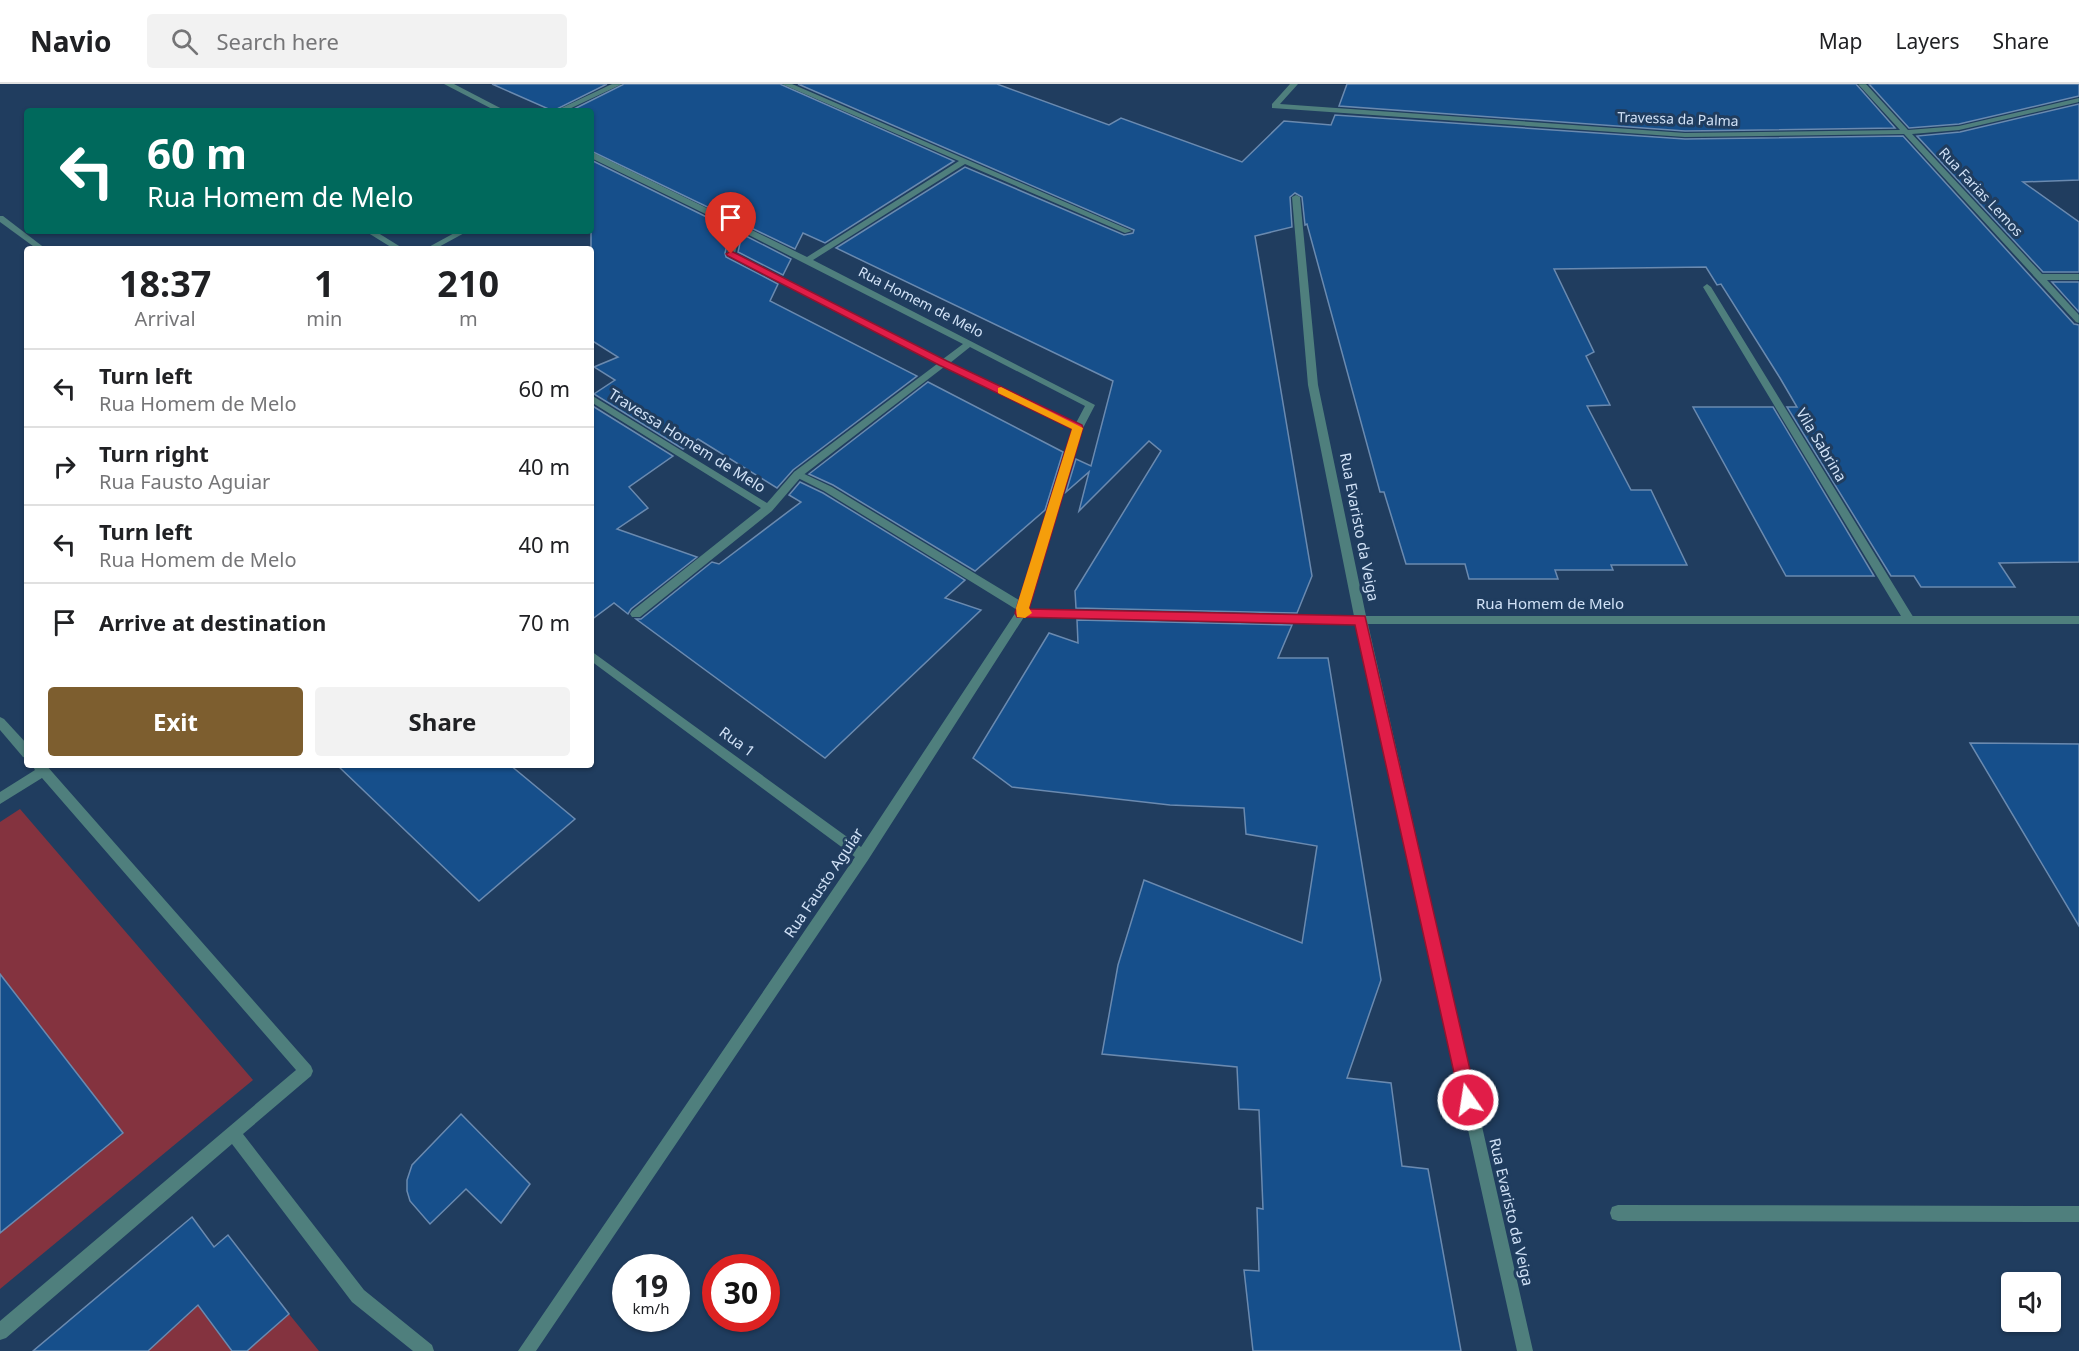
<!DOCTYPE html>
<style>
body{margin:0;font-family:"Noto Sans",sans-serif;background:#f2f2f2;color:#202124;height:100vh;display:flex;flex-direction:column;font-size:22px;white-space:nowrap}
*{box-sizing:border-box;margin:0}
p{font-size:20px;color:#757577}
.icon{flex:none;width:33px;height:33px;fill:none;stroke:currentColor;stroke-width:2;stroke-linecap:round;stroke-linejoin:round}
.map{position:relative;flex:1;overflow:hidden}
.details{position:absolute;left:24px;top:162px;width:570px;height:522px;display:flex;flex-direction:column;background:#fff;border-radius:6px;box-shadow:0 2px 4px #0004}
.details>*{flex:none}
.top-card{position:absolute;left:24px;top:24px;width:570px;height:126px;border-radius:6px;box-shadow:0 2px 4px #0004;background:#00695c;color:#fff;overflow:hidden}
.tools{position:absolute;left:2001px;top:1188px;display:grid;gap:12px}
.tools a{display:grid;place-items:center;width:60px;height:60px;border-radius:6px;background:#fff;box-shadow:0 2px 4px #0004;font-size:30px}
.speed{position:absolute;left:612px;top:1170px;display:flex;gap:12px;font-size:30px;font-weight:700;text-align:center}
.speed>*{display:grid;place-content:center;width:78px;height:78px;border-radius:50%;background:#fff;box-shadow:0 2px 4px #0004;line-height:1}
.speed small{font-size:15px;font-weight:400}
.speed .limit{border:9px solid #d22;background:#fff;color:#111}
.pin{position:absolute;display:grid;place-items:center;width:51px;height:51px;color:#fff;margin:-62px -26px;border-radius:50% 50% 50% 0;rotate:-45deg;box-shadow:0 0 6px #0007}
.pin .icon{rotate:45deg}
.me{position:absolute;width:66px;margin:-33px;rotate:347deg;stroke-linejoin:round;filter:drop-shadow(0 0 4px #0008)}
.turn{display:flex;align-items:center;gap:21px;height:126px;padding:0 24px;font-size:27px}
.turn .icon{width:78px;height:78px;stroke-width:2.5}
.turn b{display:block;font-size:42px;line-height:51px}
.eta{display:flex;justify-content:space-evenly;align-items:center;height:102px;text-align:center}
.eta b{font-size:36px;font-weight:700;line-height:42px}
.cta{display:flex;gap:12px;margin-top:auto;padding:12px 24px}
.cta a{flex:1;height:69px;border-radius:6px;background:#7d5e2f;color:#fff;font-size:24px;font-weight:700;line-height:69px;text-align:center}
.cta a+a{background:#f2f2f2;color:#202124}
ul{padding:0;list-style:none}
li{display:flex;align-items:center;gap:18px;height:78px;padding:0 24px;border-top:2px solid #e0e0e0}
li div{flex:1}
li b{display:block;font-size:22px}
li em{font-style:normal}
header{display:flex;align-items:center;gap:36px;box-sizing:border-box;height:84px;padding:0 30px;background:#fff;border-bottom:2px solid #e0e0e0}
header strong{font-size:28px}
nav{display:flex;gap:33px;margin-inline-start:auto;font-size:21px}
.search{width:420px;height:54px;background:#f2f2f2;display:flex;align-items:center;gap:15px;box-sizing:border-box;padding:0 21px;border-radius:6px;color:#757577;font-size:22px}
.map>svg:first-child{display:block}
.green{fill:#84333f}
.building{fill:#164f8b;stroke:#6a8ab0;stroke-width:1.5}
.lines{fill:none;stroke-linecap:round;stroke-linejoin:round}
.service{fill:#4f7f7d;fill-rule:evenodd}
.minor{fill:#4f7f7d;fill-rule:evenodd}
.route{fill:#e11d48;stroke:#92132f;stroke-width:1.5}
.slow{fill:#f59e0b}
.labels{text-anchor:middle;stroke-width:6;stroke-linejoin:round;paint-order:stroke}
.far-street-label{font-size:14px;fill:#d1e2f7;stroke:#203d5f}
.street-label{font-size:15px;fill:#d1e2f7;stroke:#203d5f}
</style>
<header>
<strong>Navio</strong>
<div class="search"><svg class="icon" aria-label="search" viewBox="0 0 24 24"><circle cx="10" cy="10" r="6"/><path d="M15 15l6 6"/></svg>Search here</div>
<nav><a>Map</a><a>Layers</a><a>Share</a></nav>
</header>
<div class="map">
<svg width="2079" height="1267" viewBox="0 0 2079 1267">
<rect width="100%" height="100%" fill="#203d5f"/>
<g class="green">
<polygon points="20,725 253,996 0,1205 0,738"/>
<polygon points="156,1163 232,1267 148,1267 184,1234 142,1175"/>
<polygon points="289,1230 319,1267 247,1267"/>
</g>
<g class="building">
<polygon points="492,0 607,0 553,27"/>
<polygon points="624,0 780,0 954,77 825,159 803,149 795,165 591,67 591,27 570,27"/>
<polygon points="798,0 997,0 1109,41 1121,34 1242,78 1284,37 1331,41 1335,31 1685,55 1903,52 2074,240 2079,241 2079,478 1999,479 2015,503 1921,503 1914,492 1891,492 1787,323 1797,323 1780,294 1721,200 1717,201 1706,183 1554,185 1594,268 1586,272 1610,321 1587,322 1631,406 1651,406 1687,481 1611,481 1613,486 1555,486 1558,495 1469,495 1465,480 1406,480 1384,408 1380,408 1307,140 1305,141 1302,113 1295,109 1290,113 1292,143 1255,152 1312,492 1297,529 1076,524 1075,507 1161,367 1149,357 1079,427 1089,388 1066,408 1076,375 1091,382 1113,297 836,164 965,83 1124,151 1133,149 1134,146"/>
<polygon points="1347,0 1856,0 1895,44 1685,47 1339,22"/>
<polygon points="1869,0 2079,0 2079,12 1959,40 1909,44"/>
<polygon points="2079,20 2079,96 2023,98 2079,138 2079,188 2043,188 1917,52 1960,48"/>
<polygon points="591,76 731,145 725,169 726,173 778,200 770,217 917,292 793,386 777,404 698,355 683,365 594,310 615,296 594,283 618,273 591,256"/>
<polygon points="742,150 791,175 783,191 738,168"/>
<polygon points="2052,198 2079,198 2079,228"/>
<polygon points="928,298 1063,368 1045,426 975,487 833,401 809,390"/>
<polygon points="591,321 673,372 629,403 648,424 617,445 697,473 631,525 628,530 614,519 591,536"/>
<polygon points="1693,323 1773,323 1874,492 1786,492"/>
<polygon points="800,398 823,409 965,496 945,514 981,526 825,674 636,535 641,535 712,478 719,480 801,418 789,411"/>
<polygon points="1077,536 1292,541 1278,574 1328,574 1381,896 1347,994 1391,999 1402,1082 1428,1085 1461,1267 1253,1267 1244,1186 1259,1187 1257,1124 1263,1125 1259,1026 1239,1025 1237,983 1102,970 1118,881 1144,796 1302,859 1317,762 1246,750 1244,724 1170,721 1012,703 973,674 1049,549 1078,559"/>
<polygon points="1970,659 2079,660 2079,842"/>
<polygon points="337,681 510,681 575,735 479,817"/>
<polygon points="0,890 123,1049 0,1149"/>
<polygon points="461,1030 530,1100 501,1139 466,1105 430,1140 410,1117 407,1107 407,1096 412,1081"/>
<polygon points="192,1133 214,1163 228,1151 289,1230 247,1267 232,1267 198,1221 148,1267 33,1267"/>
</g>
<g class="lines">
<g class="service">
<polygon points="1707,200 1711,203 1912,531 1914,534 1912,537 1904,537 1703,203"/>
<polygon points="798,387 832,403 1027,521 1029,524 1027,527 1019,527 824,407 794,392 794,388"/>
<polygon points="1618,1121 2079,1122 2079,1138 1618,1137 1612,1135 1610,1129 1612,1123"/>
</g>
<g class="minor">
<polygon points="444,0 454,0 506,27 496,27"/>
<polygon points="612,0 622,0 565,27 555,27"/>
<path d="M782,0H792L1132,147L1125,149L965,80L813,176L1095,321L1083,344L1028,525L1354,532L1308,301L1292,113L1296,111L1300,113L1318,301L1366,532H2079V540H1368L1533,1267H1517L1356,540L1024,533L868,776L536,1267H518L855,773L591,577V567L861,763L1016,528L1073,345L944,283L802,392L772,427L640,533H632L630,530L632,527L761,424L591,318V311L767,419L794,388L937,280L728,172L727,170L734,144L591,74V69H594L807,173L959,77ZM741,147L963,260L943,275L735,169ZM970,263L1085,322L1076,339L950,279Z"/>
<polygon points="1290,0 1298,0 1280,20 1685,49 1900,46 1858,0 1866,0 1908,46 1959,42 2079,14 2079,18 1959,46 1912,50 2042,190 2079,190 2079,196 2047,196 2079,231 2079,239 2076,238 1904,50 1685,53 1272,24 1272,20"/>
<polygon points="0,132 3,132 46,165 37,165 0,138"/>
<polygon points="365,147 375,147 404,165 394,165"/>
<polygon points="458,147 468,147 435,165 425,165"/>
<polygon points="0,633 4,635 27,660 27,674 23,673 0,646"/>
<polygon points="32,681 46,681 311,982 313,987 311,992 243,1050 364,1206 432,1261 434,1267 413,1267 352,1218 232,1060 6,1254 0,1256 0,1237 296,986 42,694 0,720 0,708 35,686"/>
</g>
</g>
<polygon class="route" points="731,167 947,277 1082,341 1083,344 1029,525 1365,532 1477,1016 1475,1022 1468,1024 1462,1022 1460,1016 1355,541 1017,533 1015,529 1072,345 939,281 728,172 726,170"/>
<polygon class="slow" points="1001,303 1083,344 1029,524 1032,529 1025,534 1017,533 1016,524 1072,345 998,309 998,304"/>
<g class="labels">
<g class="far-street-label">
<text transform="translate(1678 35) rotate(2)" y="5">Travessa da Palma</text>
<text transform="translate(1981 108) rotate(47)" y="5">Rua Farias Lemos</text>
<text transform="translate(921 218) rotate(27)" y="5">Rua Homem de Melo</text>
</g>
<g class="street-label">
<text transform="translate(687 357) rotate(32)" y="5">Travessa Homem de Melo</text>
<text transform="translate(1821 361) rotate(59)" y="5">Vila Sabrina</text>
<text transform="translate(1359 443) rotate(79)" y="5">Rua Evaristo da Veiga</text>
<text x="1550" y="525">Rua Homem de Melo</text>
<text transform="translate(737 658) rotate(36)" y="5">Rua 1</text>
<text transform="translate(824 799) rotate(-56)" y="5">Rua Fausto Aguiar</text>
<text transform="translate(1511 1128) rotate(77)" y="5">Rua Evaristo da Veiga</text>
</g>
</g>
</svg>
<div class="tools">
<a><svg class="icon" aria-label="sound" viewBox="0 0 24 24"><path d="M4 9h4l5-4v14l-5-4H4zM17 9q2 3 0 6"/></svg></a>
</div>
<div class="speed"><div>19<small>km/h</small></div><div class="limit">30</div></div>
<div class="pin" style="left:731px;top:170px;background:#d93025"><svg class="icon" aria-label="arrive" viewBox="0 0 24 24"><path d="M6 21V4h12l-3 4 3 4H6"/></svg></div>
<svg class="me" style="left:1468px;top:1016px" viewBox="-20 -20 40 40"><circle r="17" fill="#e11d48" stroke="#fff" stroke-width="3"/><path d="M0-11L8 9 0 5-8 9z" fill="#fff"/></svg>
<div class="top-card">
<div class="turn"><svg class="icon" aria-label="left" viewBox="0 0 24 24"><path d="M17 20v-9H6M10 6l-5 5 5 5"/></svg><div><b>60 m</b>Rua Homem de Melo</div></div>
</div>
<section class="details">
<div class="eta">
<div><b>18:37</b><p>Arrival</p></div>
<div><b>1</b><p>min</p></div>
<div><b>210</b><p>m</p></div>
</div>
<ul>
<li><svg class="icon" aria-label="left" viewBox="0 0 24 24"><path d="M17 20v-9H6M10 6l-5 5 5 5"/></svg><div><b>Turn left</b><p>Rua Homem de Melo</p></div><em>60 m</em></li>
<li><svg class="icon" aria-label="right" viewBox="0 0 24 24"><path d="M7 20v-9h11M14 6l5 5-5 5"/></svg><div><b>Turn right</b><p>Rua Fausto Aguiar</p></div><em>40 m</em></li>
<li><svg class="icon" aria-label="left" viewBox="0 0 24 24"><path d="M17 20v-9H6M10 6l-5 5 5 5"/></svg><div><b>Turn left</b><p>Rua Homem de Melo</p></div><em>40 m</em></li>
<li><svg class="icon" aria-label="arrive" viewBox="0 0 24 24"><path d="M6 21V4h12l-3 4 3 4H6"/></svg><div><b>Arrive at destination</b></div><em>70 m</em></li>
</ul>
<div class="cta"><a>Exit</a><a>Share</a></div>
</section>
</div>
